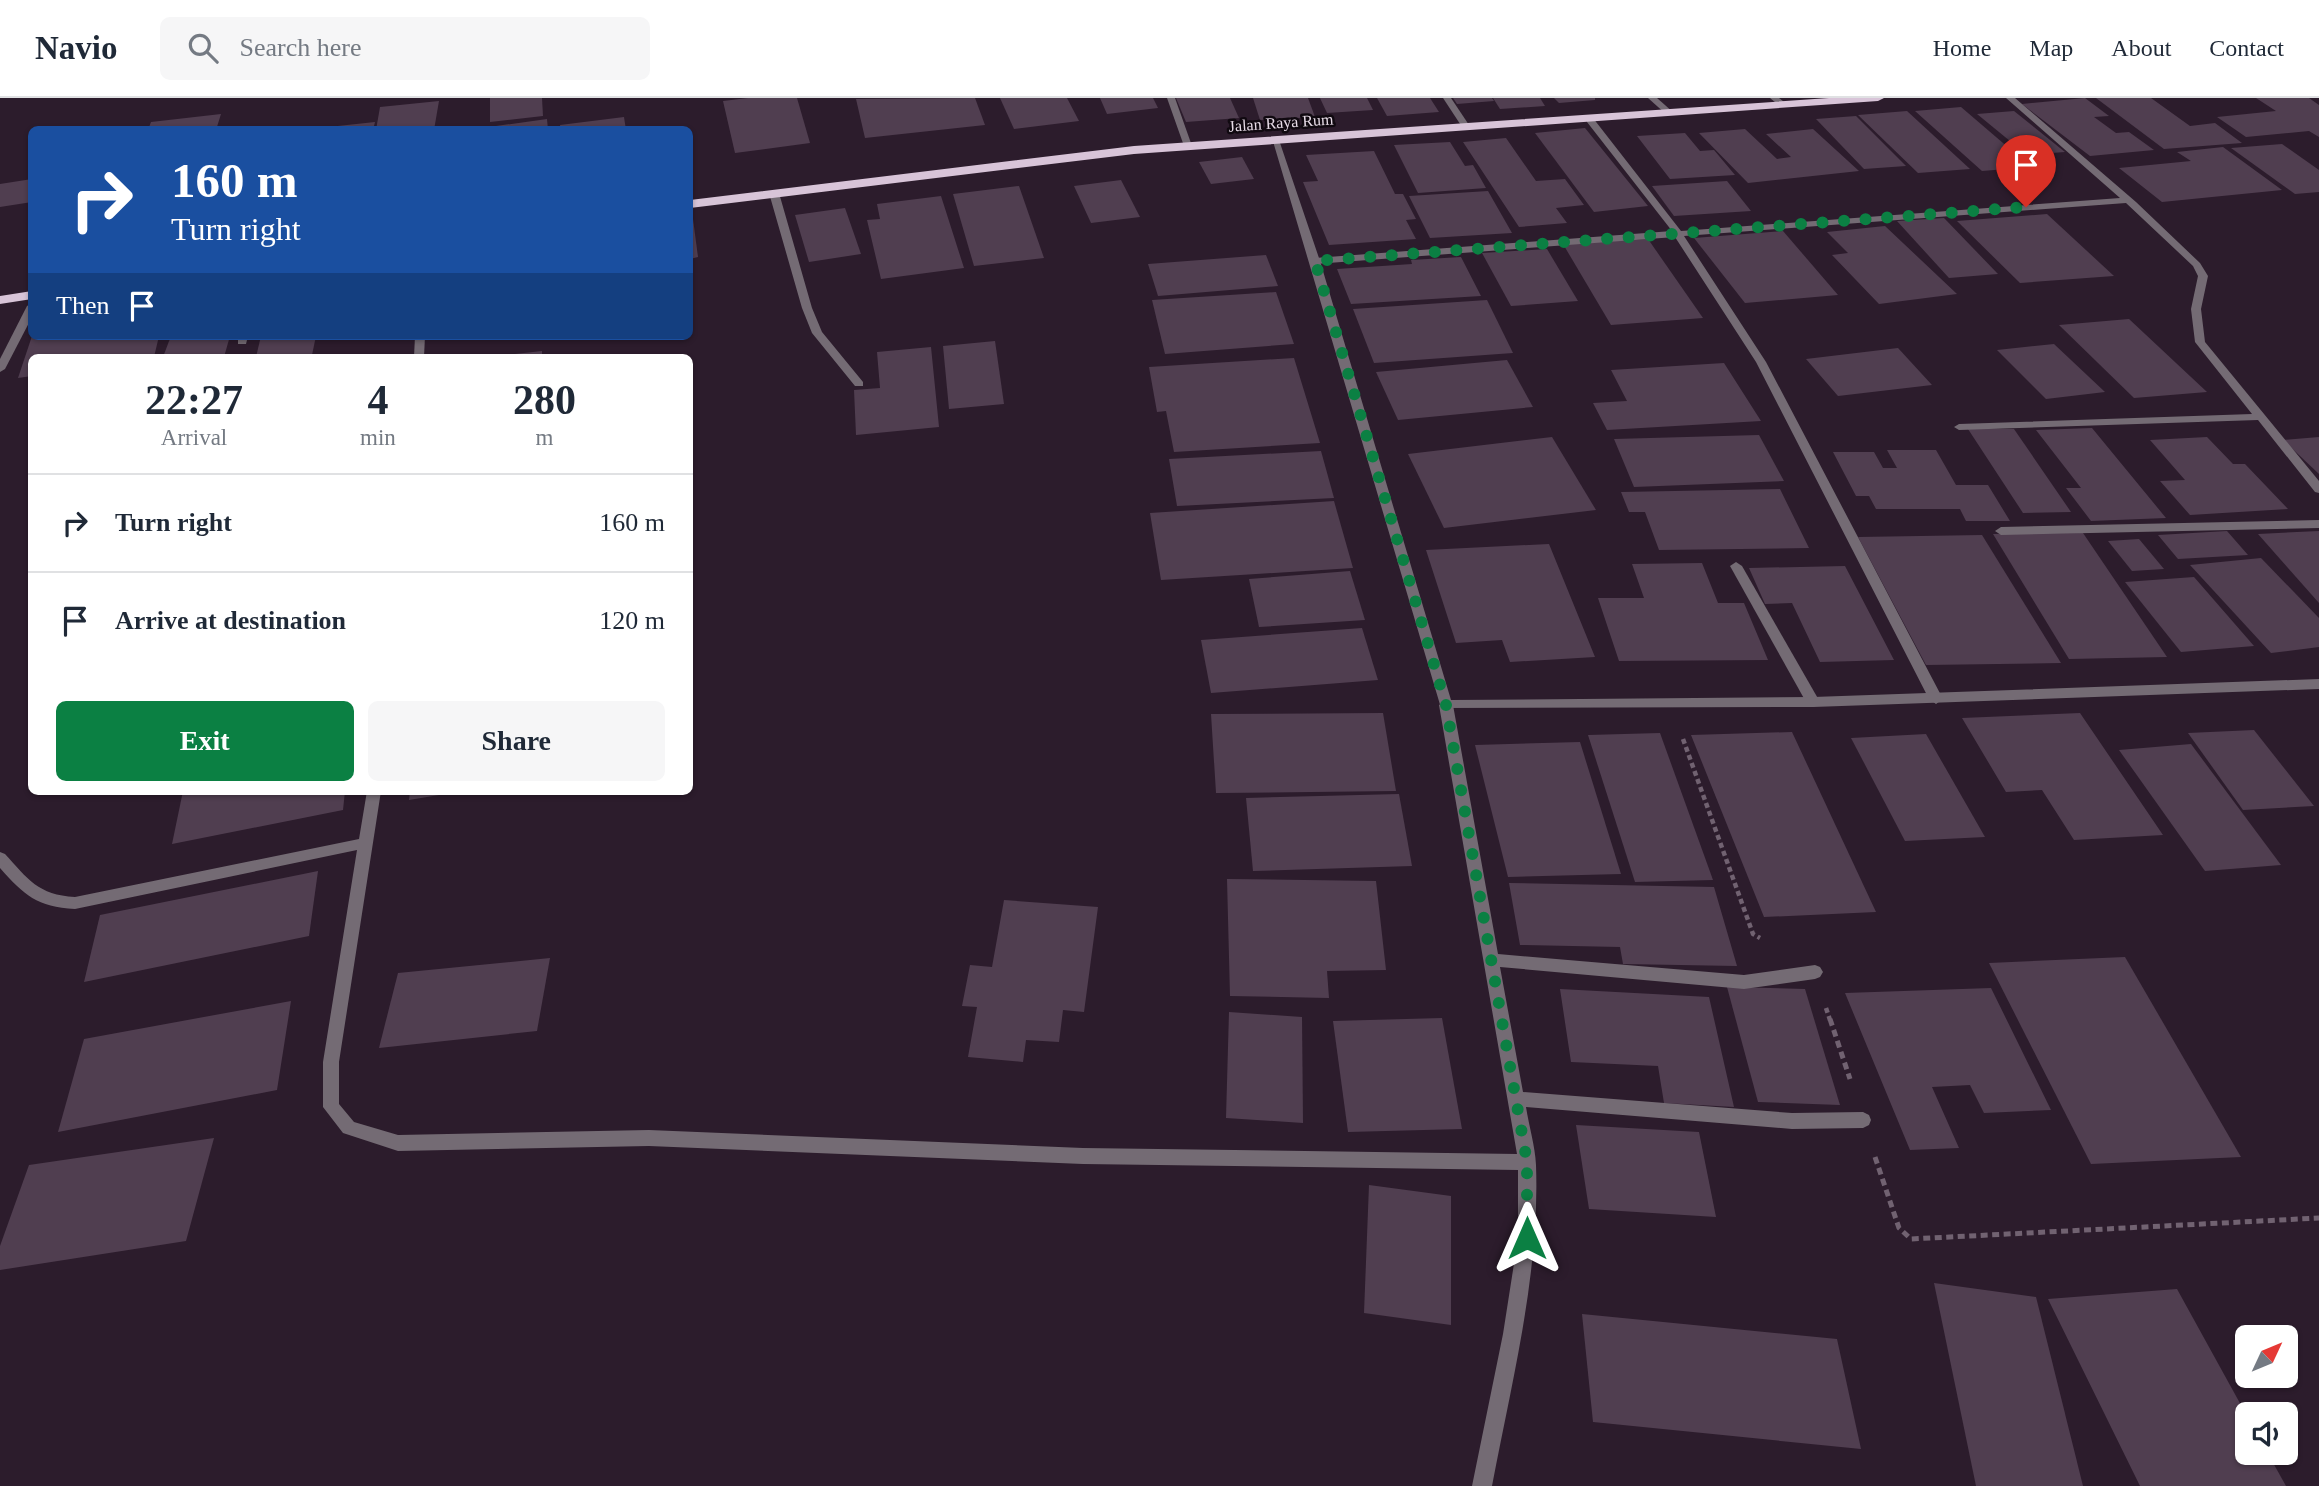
<!DOCTYPE html>
<style>
body{margin:0;font-family:"Times New Roman",serif;background:#f6f6f7;color:#1f2937;height:100vh;display:flex;flex-direction:column;font-size:26px;white-space:nowrap}
*{box-sizing:border-box;margin:0}
p{font-size:23px;color:#747a83}
.icon{flex:none;width:38px;height:38px;fill:none;stroke:currentColor;stroke-width:2;stroke-linecap:round;stroke-linejoin:round}
.map{position:relative;flex:1;overflow:hidden}
.sheet{position:absolute;left:28px;top:256px;width:665px;height:441px;display:flex;flex-direction:column;background:#fff;border-radius:10px;box-shadow:0 2px 5px #0004}
.sheet>*{flex:none}
.top-card{position:absolute;left:28px;top:28px;width:665px;height:214px;border-radius:10px;box-shadow:0 2px 5px #0004;background:#1a4fa0;color:#fff;overflow:hidden}
.needle{width:46px;rotate:46deg}
.tools{position:absolute;left:2235px;top:1227px;display:grid;gap:14px}
.tools a{display:grid;place-items:center;width:63px;height:63px;border-radius:10px;background:#fff;box-shadow:0 2px 5px #0004;font-size:35px}
.pin{position:absolute;display:grid;place-items:center;width:60px;height:60px;color:#fff;margin:-72px -30px;border-radius:50% 50% 50% 0;rotate:-45deg;box-shadow:0 0 7px #0007}
.pin .icon{rotate:45deg}
.me{position:absolute;width:77px;margin:-38px;rotate:0deg;stroke-linejoin:round;filter:drop-shadow(0 0 5px #0008)}
.turn{display:flex;align-items:center;gap:24px;height:147px;padding:0 28px;font-size:32px}
.turn .icon{width:91px;height:91px;stroke-width:2.5}
.turn b{display:block;font-size:49px;line-height:60px}
.then{display:flex;align-items:center;height:66px;padding:0 28px;background:#0003;gap:14px;font-size:26px}
.eta{display:flex;justify-content:space-evenly;align-items:center;height:119px;text-align:center}
.eta b{font-size:42px;font-weight:600;line-height:49px}
.action{display:flex;gap:14px;margin-top:auto;padding:14px 28px}
.action a{flex:1;height:80px;border-radius:10px;background:#0b8043;color:#fff;font-size:28px;font-weight:600;line-height:80px;text-align:center}
.action a+a{background:#f6f6f7;color:#1f2937}
ul{padding:0;list-style:none}
li{display:flex;align-items:center;gap:21px;height:98px;padding:0 28px;border-top:2px solid #e0e1e3}
li div{flex:1}
li b{display:block;font-size:26px}
li em{font-style:normal}
header{display:flex;align-items:center;gap:42px;box-sizing:border-box;height:98px;padding:0 35px;background:#fff;border-bottom:2px solid #e0e1e3}
header strong{font-size:33px}
nav{display:flex;gap:38px;margin-inline-start:auto;font-size:24px}
.search{width:490px;height:63px;background:#f6f6f7;display:flex;align-items:center;gap:18px;box-sizing:border-box;padding:0 24px;border-radius:10px;color:#747a83;font-size:26px}
.map>svg:first-child{display:block}
.building{fill:#503e50}
.lines{fill:none;stroke-linecap:round;stroke-linejoin:round}
.path-far1{stroke:#716271;stroke-width:4.5;stroke-dasharray:5 3.5;stroke-linecap:butt}
.path{stroke:#716271;stroke-width:5;stroke-dasharray:7 4.5;stroke-linecap:butt}
.minor{fill:#746b74;fill-rule:evenodd}
.tertiary{fill:#746b74;fill-rule:evenodd}
.trunk{fill:#d8c4d8;fill-rule:evenodd}
.route{stroke:#0b8043;stroke-width:12;stroke-dasharray:0 21.6}
.labels{text-anchor:middle;stroke-width:5;stroke-linejoin:round;paint-order:stroke}
.far-street-label{font-size:16px;fill:#e7dce7;stroke:#100910}
</style>
<header>
<strong>Navio</strong>
<div class="search"><svg class="icon" aria-label="search" viewBox="0 0 24 24"><circle cx="10" cy="10" r="6"/><path d="M15 15l6 6"/></svg>Search here</div>
<nav><a>Home</a><a>Map</a><a>About</a><a>Contact</a></nav>
</header>
<div class="map">
<svg width="2319" height="1388" viewBox="0 0 2319 1388">
<rect width="100%" height="100%" fill="#2c1c2c"/>
<g class="building">
<polygon points="490,0 542,0 543,18 490,24"/>
<polygon points="748,0 797,0 810,45 735,55 723,3"/>
<polygon points="975,0 985,27 865,40 856,1"/>
<polygon points="1000,0 1067,0 1079,23 1014,31"/>
<polygon points="1100,0 1153,0 1158,10 1107,16"/>
<polygon points="1176,0 1230,0 1239,20 1186,24"/>
<polygon points="1253,0 1308,0 1315,19 1260,22"/>
<polygon points="1320,0 1367,0 1373,12 1327,15"/>
<polygon points="1377,0 1430,0 1439,14 1387,18"/>
<polygon points="1453,0 1492,0 1494,3 1457,6"/>
<polygon points="1493,0 1540,0 1545,8 1500,11"/>
<polygon points="1554,0 1595,0 1595,2 1559,5"/>
<polygon points="2085,0 2109,18 2094,19 2116,35 2129,34 2154,52 2090,58 2022,6"/>
<polygon points="2096,0 2151,0 2190,28 2215,25 2242,45 2164,51"/>
<polygon points="2256,0 2309,0 2319,7 2319,39 2309,33 2246,39 2217,19 2276,13"/>
<polygon points="439,3 434,32 376,32 380,9"/>
<polygon points="1961,9 2031,69 1982,73 1915,13"/>
<polygon points="1907,13 1970,71 1918,75 1858,17"/>
<polygon points="2014,13 2065,54 2027,57 1977,16"/>
<polygon points="221,16 216,32 148,32 151,24"/>
<polygon points="1856,18 1906,68 1864,71 1816,21"/>
<polygon points="624,19 626,32 561,32 560,27"/>
<polygon points="547,21 548,32 482,32 482,30"/>
<polygon points="375,24 373,32 319,32 319,30"/>
<polygon points="1585,30 1648,108 1594,114 1535,35"/>
<polygon points="1745,31 1777,61 1791,59 1766,36 1813,31 1859,73 1748,85 1699,35"/>
<polygon points="1685,35 1700,53 1714,52 1735,77 1670,81 1637,38"/>
<polygon points="1506,40 1536,83 1565,81 1584,107 1556,110 1567,125 1519,129 1463,44"/>
<polygon points="1450,44 1465,68 1473,67 1486,90 1418,95 1394,47"/>
<polygon points="2282,46 2319,72 2319,94 2295,96 2231,50"/>
<polygon points="2223,49 2282,92 2162,104 2119,70 2191,63 2177,54"/>
<polygon points="1374,53 1395,96 1403,96 1416,121 1406,122 1416,141 1329,147 1303,84 1318,83 1306,57"/>
<polygon points="1242,59 1254,81 1211,86 1199,64"/>
<polygon points="32,81 32,104 0,109 0,86"/>
<polygon points="1121,82 1140,119 1091,125 1074,88"/>
<polygon points="1727,83 1751,113 1674,118 1652,88"/>
<polygon points="1019,88 1044,160 974,168 953,96"/>
<polygon points="1488,93 1512,135 1430,140 1409,98"/>
<polygon points="941,98 964,170 881,181 867,122 880,121 877,106"/>
<polygon points="845,110 861,156 809,164 795,117"/>
<polygon points="2047,116 2114,178 2020,185 1957,123"/>
<polygon points="1944,120 1998,176 1949,180 1897,123"/>
<polygon points="693,121 698,159 690,161 690,122"/>
<polygon points="1885,128 1957,196 1879,206 1832,157 1848,155 1827,134"/>
<polygon points="1783,133 1838,197 1745,205 1694,140"/>
<polygon points="1648,141 1703,220 1611,227 1563,146"/>
<polygon points="1547,151 1578,203 1511,208 1482,155"/>
<polygon points="1266,157 1278,188 1158,198 1148,166"/>
<polygon points="1461,159 1481,198 1351,206 1337,171 1412,166 1411,162"/>
<polygon points="1276,194 1294,246 1165,256 1152,202"/>
<polygon points="1487,202 1513,255 1374,265 1353,211"/>
<polygon points="2129,221 2207,294 2134,300 2059,227"/>
<polygon points="32,238 159,238 154,259 32,259 32,278 18,280"/>
<polygon points="171,238 230,238 224,259 163,259"/>
<polygon points="261,238 316,238 312,257 256,259"/>
<polygon points="995,243 1004,306 949,311 943,248"/>
<polygon points="2054,246 2105,294 2046,301 1997,252"/>
<polygon points="931,249 939,329 856,337 854,292 880,290 877,254"/>
<polygon points="1898,250 1932,287 1838,298 1806,261"/>
<polygon points="542,253 542,259 506,259 505,257"/>
<polygon points="1294,260 1320,345 1174,354 1166,313 1157,314 1149,269"/>
<polygon points="1507,262 1533,309 1398,322 1376,274"/>
<polygon points="1724,265 1761,323 1607,332 1593,305 1627,303 1611,272"/>
<polygon points="2092,330 2166,420 2091,423 2066,390 2081,390 2036,332"/>
<polygon points="1968,331 2014,331 2071,414 2023,415"/>
<polygon points="1759,337 1784,383 1634,389 1614,341"/>
<polygon points="1552,339 1596,412 1444,430 1408,356"/>
<polygon points="2207,339 2233,366 2245,366 2288,411 2190,417 2160,383 2185,382 2150,342"/>
<polygon points="2319,339 2319,376 2283,342"/>
<polygon points="1887,352 1936,352 1956,387 1988,387 2010,423 1966,423 1960,411 1876,411 1869,398 1856,398 1833,354 1874,354 1883,370 1897,370"/>
<polygon points="1321,353 1334,400 1177,408 1169,361"/>
<polygon points="1780,391 1809,450 1659,452 1645,414 1629,414 1621,394"/>
<polygon points="1334,403 1353,470 1161,482 1150,415"/>
<polygon points="2227,433 2248,457 2178,461 2158,437"/>
<polygon points="2319,433 2319,505 2258,436"/>
<polygon points="2083,435 2167,559 2069,561 1993,436"/>
<polygon points="1982,437 2061,565 1926,567 1858,439"/>
<polygon points="2139,441 2164,471 2132,473 2108,443"/>
<polygon points="1549,446 1595,559 1510,564 1502,542 1456,545 1426,452"/>
<polygon points="2261,460 2319,520 2319,549 2271,555 2190,467"/>
<polygon points="1702,465 1718,505 1744,505 1768,562 1619,563 1598,500 1644,500 1632,466"/>
<polygon points="1845,468 1894,562 1820,564 1792,505 1765,506 1749,470"/>
<polygon points="1350,473 1365,522 1259,529 1249,481"/>
<polygon points="2194,479 2254,548 2181,554 2125,484"/>
<polygon points="1362,530 1378,582 1211,595 1201,542"/>
<polygon points="1383,615 1396,693 1216,695 1211,616"/>
<polygon points="2080,615 2163,737 2074,742 2042,692 2006,694 1962,620"/>
<polygon points="2254,632 2314,708 2243,712 2188,635"/>
<polygon points="1792,634 1876,814 1764,819 1691,637"/>
<polygon points="1660,635 1713,782 1635,784 1588,637"/>
<polygon points="1926,636 1985,739 1905,743 1851,640"/>
<polygon points="1580,644 1621,776 1508,779 1475,647"/>
<polygon points="2191,646 2281,767 2205,773 2119,652"/>
<polygon points="183,693 345,693 343,712 172,746"/>
<polygon points="410,693 457,693 457,694 409,702"/>
<polygon points="1399,696 1412,768 1253,773 1246,700"/>
<polygon points="318,773 309,838 84,884 100,817"/>
<polygon points="1227,781 1376,783 1386,872 1327,873 1329,900 1230,898"/>
<polygon points="1509,785 1714,789 1737,868 1623,866 1620,849 1520,847"/>
<polygon points="1004,802 1098,809 1084,914 1063,912 1059,944 1026,942 1023,964 968,959 977,909 962,908 970,867 992,869"/>
<polygon points="2125,859 2241,1059 2091,1066 1989,865"/>
<polygon points="550,860 537,933 379,950 398,875"/>
<polygon points="1727,889 1805,891 1840,1007 1758,1004"/>
<polygon points="1991,890 2051,1012 1984,1015 1970,987 1932,989 1959,1050 1910,1052 1845,895"/>
<polygon points="1560,891 1709,899 1734,1009 1664,1005 1658,968 1571,964"/>
<polygon points="291,903 277,992 58,1034 84,941"/>
<polygon points="1229,914 1302,919 1303,1025 1226,1020"/>
<polygon points="1442,920 1462,1031 1348,1034 1333,923"/>
<polygon points="1576,1027 1699,1034 1716,1119 1589,1111"/>
<polygon points="214,1040 186,1143 0,1172 0,1148 29,1067"/>
<polygon points="1369,1087 1451,1098 1451,1227 1364,1215"/>
<polygon points="1934,1185 2036,1199 2083,1388 1976,1388"/>
<polygon points="2177,1191 2247,1318 2247,1354 2267,1354 2286,1388 2140,1388 2048,1201"/>
<polygon points="1582,1216 1837,1241 1861,1351 1593,1324"/>
</g>
<g class="lines">
<g class="path-far1">
<polyline points="1683,641 1753,836 1760,840"/>
<polyline points="1826,910 1830,922"/>
</g>
<g class="path">
<polyline points="1830,921 1850,981"/>
<polyline points="1875,1059 1899,1130 1911,1141 2319,1120"/>
</g>
<g class="minor">
<polygon points="1167,0 1175,0 1192,48 1191,50 1184,48"/>
<polygon points="1443,0 1451,0 1471,30 1470,32 1464,32"/>
<polygon points="1648,0 1657,0 1674,15 1667,17"/>
<polygon points="1770,0 1779,0 1788,7 1781,9"/>
<polygon points="2006,0 2015,0 2136,104 2200,165 2208,178 2201,211 2205,244 2319,383 2319,395 2315,394 2258,322 1959,332 1954,329 1959,326 2252,316 2195,244 2191,211 2198,178 2193,168 2126,105 1684,138 1766,264 1943,601 1936,606 1929,601 1756,264 1675,139 1315,166 1310,163 1315,160 1672,133 1587,24 1587,20 1593,20 1681,133 2120,100"/>
<polygon points="774,92 779,95 812,210 822,234 863,284 863,288 855,288 812,235 802,210 769,95"/>
<polygon points="32,205 32,219 5,271 0,274 0,261 27,208"/>
<polygon points="238,238 248,238 246,246 238,246"/>
<polygon points="415,238 425,238 424,259 414,259"/>
<polygon points="2319,422 2319,430 2001,437 1995,433 2001,429"/>
<polygon points="1736,464 1742,468 1820,604 1818,607 1813,609 1806,604 1730,468"/>
<path d="M1446,602L1453,607L1498,856L1744,877L1815,867L1820,869L1823,874L1820,879L1815,881L1744,891L1500,869L1523,994L1792,1015L1863,1014L1869,1017L1871,1022L1869,1027L1863,1030L1792,1031L1526,1009C1529,1028 1535,1048 1536,1067C1540,1175 1512,1282 1492,1388H1472L1503,1236L1518,1140V1072L1083,1066L649,1048L398,1053L343,1035L323,1009V964L357,752L75,811C37,809 24,797 0,770V754L5,756C28,781 38,797 75,799L359,741L367,693H381L339,964V1006L354,1024L398,1037L649,1032L1083,1050L1517,1056L1439,607Z"/>
</g>
<polygon class="tertiary" points="1272,40 1279,42 1320,163 1451,602 1813,599 2319,581 2319,591 1813,609 1441,610"/>
<g class="trunk">
<polygon points="1829,0 1884,0 1878,3 1134,56 690,110 690,102 1134,48"/>
<polygon points="32,193 32,201 0,206 0,198"/>
</g>
</g>
<g class="lines">
<polyline class="route" points="1527,1140 1527,1064 1446,607 1315,163 2026,109"/>
</g>
<g class="labels">
<g class="far-street-label">
<text transform="translate(1281 24) rotate(-4)" y="6">Jalan Raya Rum</text>
</g>
</g>
</svg>
<div class="tools">
<a><svg class="needle" viewBox="-14 -14 28 28"><path d="M0-13l5 13h-10z" fill="#e53935"/><path d="M0 13l5-13h-10z" fill="#747a83"/></svg></a>
<a><svg class="icon" aria-label="sound" viewBox="0 0 24 24"><path d="M4 9h4l5-4v14l-5-4H4zM17 9q2 3 0 6"/></svg></a>
</div>
<div class="pin" style="left:2026px;top:109px;background:#d93025"><svg class="icon" aria-label="arrive" viewBox="0 0 24 24"><path d="M6 21V4h12l-3 4 3 4H6"/></svg></div>
<svg class="me" style="left:1527px;top:1140px" viewBox="-20 -20 40 40"><path d="M0-17L14 15 0 8-14 15z" fill="#0b8043" stroke="#fff" stroke-width="4"/></svg>
<div class="top-card">
<div class="turn"><svg class="icon" aria-label="right" viewBox="0 0 24 24"><path d="M7 20v-9h11M14 6l5 5-5 5"/></svg><div><b>160 m</b>Turn right</div></div>
<div class="then">Then<svg class="icon" aria-label="arrive" viewBox="0 0 24 24"><path d="M6 21V4h12l-3 4 3 4H6"/></svg></div>
</div>
<section class="sheet">
<div class="eta">
<div><b>22:27</b><p>Arrival</p></div>
<div><b>4</b><p>min</p></div>
<div><b>280</b><p>m</p></div>
</div>
<ul>
<li><svg class="icon" aria-label="right" viewBox="0 0 24 24"><path d="M7 20v-9h11M14 6l5 5-5 5"/></svg><div><b>Turn right</b></div><em>160 m</em></li>
<li><svg class="icon" aria-label="arrive" viewBox="0 0 24 24"><path d="M6 21V4h12l-3 4 3 4H6"/></svg><div><b>Arrive at destination</b></div><em>120 m</em></li>
</ul>
<div class="action"><a>Exit</a><a>Share</a></div>
</section>
</div>
